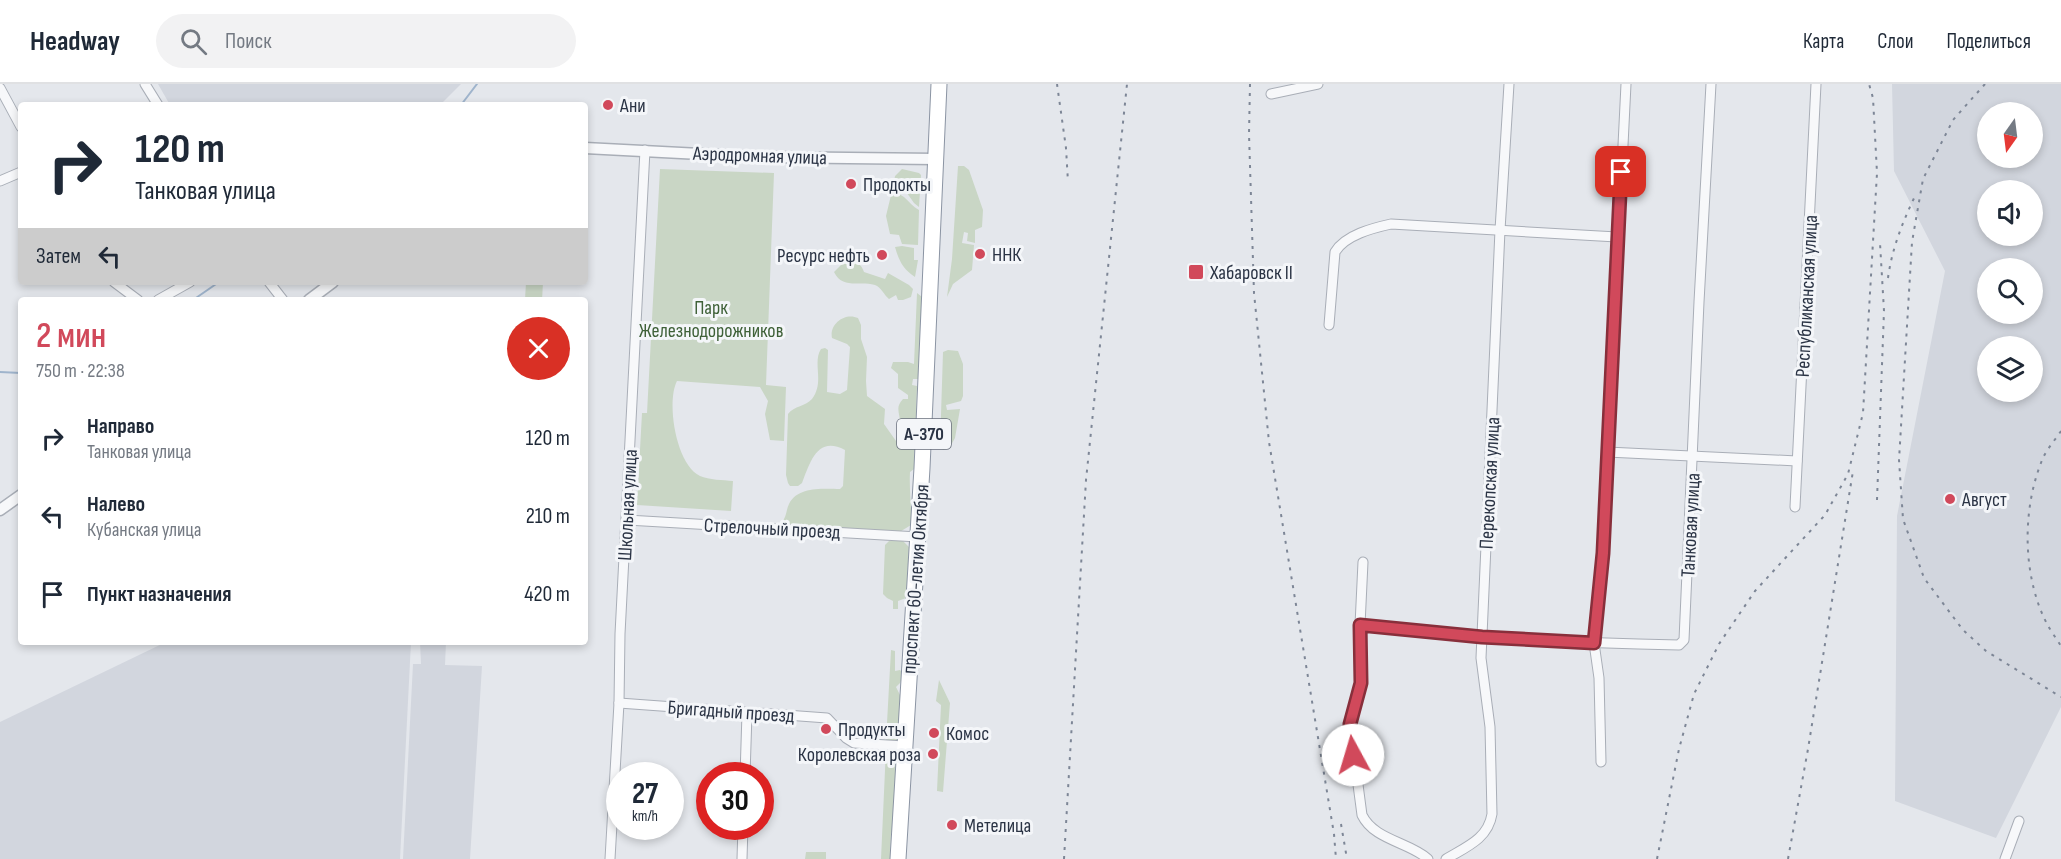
<!DOCTYPE html>
<html lang="ru">
<meta charset="utf-8">
<style>
body{margin:0;font-family:"Sofia Sans Condensed",sans-serif;background:#f2f2f3;color:#1f2937;height:100vh;display:flex;flex-direction:column;font-size:22px;white-space:nowrap}
*{box-sizing:border-box;margin:0}
p{font-size:20px;color:#747a83}
.icon{flex:none;width:33px;height:33px;fill:none;stroke:currentColor;stroke-width:2;stroke-linecap:round;stroke-linejoin:round}
.map{position:relative;flex:1;overflow:hidden}
.drawer{position:absolute;left:18px;top:213px;width:570px;height:348px;display:flex;flex-direction:column;background:#fff;border-radius:6px;box-shadow:0 3px 9px #0003}
.drawer>*{flex:none}
.guide{position:absolute;left:18px;top:18px;width:570px;height:183px;border-radius:6px;box-shadow:0 3px 9px #0003;background:#fff;color:#1f2937;overflow:hidden}
.needle{width:39px;rotate:194deg}
.buttons{position:absolute;left:1977px;top:18px;display:grid;gap:12px}
.buttons a{display:grid;place-items:center;width:66px;height:66px;border-radius:50%;background:#fff;box-shadow:0 3px 9px #0003;font-size:30px}
.speed{position:absolute;left:606px;top:678px;display:flex;gap:12px;font-size:30px;font-weight:700;text-align:center}
.speed>*{display:grid;place-content:center;width:78px;height:78px;border-radius:50%;background:#fff;box-shadow:0 3px 9px #0003;line-height:1}
.speed small{font-size:15px;font-weight:400}
.speed .limit{border:9px solid #d22;background:#fff;color:#111}
.pin{position:absolute;display:grid;place-items:center;width:51px;height:51px;color:#fff;margin:-26px;border-radius:12px;box-shadow:0 3px 9px #0006}
.me{position:absolute;width:66px;margin:-33px;rotate:354deg;stroke-linejoin:round;filter:drop-shadow(0 0 4px #0008)}
.turn{display:flex;align-items:center;gap:21px;height:126px;padding:0 18px;font-size:27px}
.turn .icon{width:78px;height:78px;stroke-width:2.5}
.turn b{display:block;font-size:42px;line-height:51px}
.then{display:flex;align-items:center;height:57px;padding:0 18px;background:#0003;gap:12px;font-size:22px}
.round{display:grid;place-items:center;flex:none;width:63px;height:63px;border-radius:32px;background:#f2f2f3}
.summary{display:flex;align-items:center;justify-content:space-between;height:102px;padding:0 18px}
h1{font-size:36px;font-weight:600;line-height:45px;color:#d1495b}
ul{padding:0;list-style:none}
li{display:flex;align-items:center;gap:18px;height:78px;padding:0 18px}
li div{flex:1}
li b{display:block;font-size:22px}
li em{font-style:normal}
header{display:flex;align-items:center;gap:36px;box-sizing:border-box;height:84px;padding:0 30px;background:#fff;border-bottom:2px solid #e0e1e3}
header strong{font-size:28px}
nav{display:flex;gap:33px;margin-inline-start:auto;font-size:21px}
.search{width:420px;height:54px;background:#f2f2f3;display:flex;align-items:center;gap:15px;box-sizing:border-box;padding:0 21px;border-radius:33px;color:#747a83;font-size:22px}
.map>svg:first-child{display:block}
.built{fill:#d2d6de;fill-rule:evenodd}
.green{fill:#c9d6c5}
.lines{fill:none;stroke-linecap:round;stroke-linejoin:round}
.stream{stroke:#9fb4cc;stroke-width:2}
.minor-casing{stroke:#a9aeb7;stroke-width:11}
.tertiary-casing{stroke:#a9aeb7;stroke-width:13}
.trunk-casing{stroke:#8b94a3;stroke-width:17}
.minor{stroke:#f7f8fa;stroke-width:9}
.tertiary{stroke:#f7f8fa;stroke-width:10}
.trunk{stroke:#fff;stroke-width:15}
.rail{stroke:#7d8696;stroke-width:2;stroke-dasharray:3 6;stroke-linecap:butt}
.route-casing{stroke:#882f3b;stroke-width:15}
.route{stroke:#d1495b;stroke-width:10}
.poi-dot{fill:#d1495b;stroke:#f4f6f9;stroke-width:2}
.labels{text-anchor:middle;stroke-width:6;stroke-linejoin:round;paint-order:stroke}
.shield{fill:#f4f6f9;stroke:#676e7b;stroke-width:1.5}
.shield-label{font-size:18px;font-weight:bold;fill:#2b3445}
.poi-label{font-size:20px;fill:#2b3445;stroke:#f4f6f9;text-anchor:start}
.street-label{font-size:20px;fill:#2b3445;stroke:#f4f6f9}
.park-label{font-size:20px;fill:#3f6138;stroke:#f4f6f9}
</style>
<header>
<strong>Headway</strong>
<div class="search"><svg class="icon" aria-label="search" viewBox="0 0 24 24"><circle cx="10" cy="10" r="6"/><path d="M15 15l6 6"/></svg>Поиск</div>
<nav><a>Карта</a><a>Слои</a><a>Поделиться</a></nav>
</header>
<div class="map">
<svg width="2061" height="775" viewBox="0 0 2061 775">
<rect width="100%" height="100%" fill="#e4e7ec"/>
<g class="built">
<polygon points="158,0 461,0 440,21 170,21"/>
<path d="M1892,0H2061V623L1996,754L1895,717L1897,432L1945,187L1894,87ZM1988,28H2032V74H1988ZM1988,106H2032V152H1988ZM1988,184H2032V230H1988ZM1988,262H2032V308H1988Z"/>
<polygon points="166,558 411,558 400,775 0,775 0,638"/>
<polygon points="420,558 446,558 445,581 482,582 470,775 403,775 413,580 421,580"/>
</g>
<g class="green">
<polygon points="958,82 964,82 969,86 983,126 982,143 975,146 975,159 967,157 968,149 964,148 962,159 974,161 972,186 953,200 947,213 952,175"/>
<path d="M660,85L774,89L766,301L786,303L784,357L770,356L765,330L768,317L760,303L677,297C666,318 676,381 700,392C709,396 723,396 733,397L731,427L637,421L642,329H647Z"/>
<polygon points="902,85 919,89 921,91 919,123 914,119 907,109 893,104 895,92"/>
<path d="M892,107C909,113 906,118 919,126L918,161L902,160L899,151L890,150L886,132Z"/>
<path d="M902,162L914,164V176H918L915,193C903,185 899,177 895,163Z"/>
<path d="M847,175C856,178 861,179 864,188L885,195L888,189L909,201L913,205L911,213L903,216H898L896,211L889,215C884,211 881,203 875,201C859,196 843,206 834,188Z"/>
<polygon points="526,198 543,199 542,216 525,216"/>
<path d="M917,209L922,213L918,295H913L912,301L917,302L914,385L910,388C909,407 912,423 911,441L898,449L783,441L782,438C787,432 786,426 789,420C798,402 824,405 840,405L843,402L845,366C817,351 810,379 802,399L798,402H790L788,399L786,391L788,330C794,322 806,322 812,315C825,298 812,279 821,265L825,264L828,266L827,308L840,310L847,306L850,263L847,260L832,254C829,240 845,228 858,234L861,241V255L867,273L866,297L867,312L885,325L884,340L896,357C897,351 900,346 900,341C901,330 894,324 903,315H908V311L898,304V290L891,284L893,278H908L914,280Z"/>
<polygon points="948,266 958,267 963,280 963,312 961,317 946,321 947,326 960,325 955,354 950,363 943,366 940,362 943,268"/>
<polygon points="889,457 903,457 909,463 906,514 898,517 898,525 893,525 893,517 887,514 883,510 885,461"/>
<polygon points="891,566 895,567 895,587 900,586 904,591 900,599 896,603 901,613 899,655 896,658 886,657"/>
<polygon points="939,596 950,619 943,708 937,707 941,621 936,617"/>
<polygon points="886,664 893,664 896,667 895,743 891,749 890,775 881,775"/>
<polygon points="806,768 826,768 826,775 805,775"/>
</g>
<g class="lines">
<g class="stream">
<polyline points="461,21 477,0"/>
<polyline points="193,216 219,198"/>
<polyline points="0,288 21,289"/>
</g>
<g class="minor-casing">
<g id="minor">
<polyline points="145,0 158,21"/>
<polyline points="0,4 21,43"/>
<polyline points="1271,10 1318,0"/>
<polyline points="0,97 21,88"/>
<polyline points="114,198 138,216"/>
<polyline points="269,198 283,216"/>
<polyline points="158,216 190,198"/>
<path d="M1329,241L1335,168C1345,151 1373,144 1391,140L1617,153"/>
<polyline points="1607,368 1797,377"/>
<polyline points="1795,423 1816,0"/>
<polyline points="627,436 918,453"/>
<path d="M1363,478L1360,541L1361,599L1350,640L1362,731C1374,756 1409,758 1428,775"/>
<path d="M1360,541C1466,554 1572,559 1679,561L1684,556L1699,218L1711,0"/>
<polyline points="619,619 827,634 846,654 854,659 904,662"/>
<polyline points="1601,678 1599,594 1594,559 1603,469 1626,0"/>
<polyline points="745,692 747,629"/>
<polyline points="610,775 619,619 620,550 645,66"/>
<polyline points="742,775 743,742"/>
<path d="M1446,775C1466,763 1488,755 1492,730L1490,643L1481,574L1500,146L1509,0"/>
<polyline points="2005,775 2019,737"/>
</g>
</g>
<g class="tertiary-casing">
<g id="tertiary">
<polyline points="585,64 758,73 936,75"/>
<polyline points="309,216 333,198"/>
<polyline points="0,426 21,411"/>
</g>
</g>
<g class="trunk-casing">
<polyline id="trunk" points="898,775 922,384 939,0"/>
</g>
<use href="#minor" class="minor"/>
<use href="#tertiary" class="tertiary"/>
<use href="#trunk" class="trunk"/>
<g class="rail">
<polyline points="1057,0 1066,64 1068,98"/>
<polyline points="1250,0 1249,50 1254,209 1269,358 1334,750 1336,775"/>
<polyline points="1985,0 1953,36 1923,95 1912,158 1899,376 1903,435 1924,494 1963,546 1986,567 2061,613"/>
<path d="M1888,194C1892,164 1903,137 1916,110"/>
<path d="M2061,347C2055,356 2047,365 2043,374C2022,423 2022,490 2046,538C2050,546 2056,554 2061,562"/>
<polyline points="1877,416 1884,227 1880,159"/>
<polyline points="1341,740 1347,775"/>
<polyline points="1064,775 1086,396 1127,0"/>
<polyline points="1657,775 1679,665 1694,610 1719,560 1755,507 1825,431 1848,390 1863,329 1877,89 1873,14 1869,0"/>
<polyline points="1788,775 1808,665 1853,387"/>
</g>
</g>
<g class="lines">
<g class="route-casing">
<polyline id="route" points="1353,671 1350,640 1361,599 1360,541 1482,553 1594,559 1603,469 1621,88"/>
</g>
<use href="#route" class="route"/>
</g>
<g class="poi-dot">
<circle cx="608" cy="21" r="6"/>
<circle cx="851" cy="100" r="6"/>
<circle cx="980" cy="170" r="6"/>
<circle cx="882" cy="171" r="6"/>
<rect x="1188" y="180" width="16" height="16" rx="3"/>
<circle cx="1950" cy="415" r="6"/>
<circle cx="826" cy="645" r="6"/>
<circle cx="934" cy="649" r="6"/>
<circle cx="933" cy="670" r="6"/>
<circle cx="952" cy="741" r="6"/>
</g>
<g class="labels">
<rect class="shield" x="897" y="335" width="54" height="30" rx="4.5"/>
<g class="shield-label">
<text x="924" y="356">А-370</text>
</g>
<g class="poi-label">
<text x="620" y="28">Ани</text>
<text x="863" y="107">Продокты</text>
<text x="992" y="177">ННК</text>
<text x="870" y="178" text-anchor="end">Ресурс нефть</text>
<text x="1210" y="195">Хабаровск II</text>
<text x="1962" y="422">Август</text>
<text x="838" y="652">Продукты</text>
<text x="946" y="656">Комос</text>
<text x="921" y="677" text-anchor="end">Королевская роза</text>
<text x="964" y="748">Метелица</text>
</g>
<g class="street-label">
<text transform="translate(760 71) rotate(2)" y="7">Аэродромная улица</text>
<text transform="translate(1806 212) rotate(-87)" y="7">Республиканская улица</text>
<text transform="translate(1489 399) rotate(-87)" y="7">Перекопская улица</text>
<text transform="translate(627 421) rotate(-87)" y="7">Школьная улица</text>
<text transform="translate(1690 441) rotate(-87)" y="7">Танковая улица</text>
<text transform="translate(772 444) rotate(3)" y="7">Стрелочный проезд</text>
<text transform="translate(915 495) rotate(-86)" y="7">проспект 60-летия Октября</text>
<text transform="translate(731 627) rotate(4)" y="7">Бригадный проезд</text>
</g>
<g class="park-label">
<text x="711" y="230">Парк<tspan x="711" dy="23">Железнодорожников</tspan></text>
</g>
</g>
</svg>
<div class="buttons">
<a><svg class="needle" viewBox="-14 -14 28 28"><path d="M0-13l5 13h-10z" fill="#e53935"/><path d="M0 13l5-13h-10z" fill="#747a83"/></svg></a>
<a><svg class="icon" aria-label="sound" viewBox="0 0 24 24"><path d="M4 9h4l5-4v14l-5-4H4zM17 9q2 3 0 6"/></svg></a>
<a><svg class="icon" aria-label="search" viewBox="0 0 24 24"><circle cx="10" cy="10" r="6"/><path d="M15 15l6 6"/></svg></a>
<a><svg class="icon" aria-label="layers" viewBox="0 0 24 24"><path d="M12 4l9 5-9 5-9-5zM3 14l9 5 9-5"/></svg></a>
</div>
<div class="speed"><div>27<small>km/h</small></div><div class="limit">30</div></div>
<div class="pin" style="left:1621px;top:88px;background:#d93025"><svg class="icon" aria-label="arrive" viewBox="0 0 24 24"><path d="M6 21V4h12l-3 4 3 4H6"/></svg></div>
<svg class="me" style="left:1353px;top:671px" viewBox="-20 -20 40 40"><circle r="19" fill="#fff"/><path d="M0-13L10 11 0 6-10 11z" fill="#d1495b"/></svg>
<div class="guide">
<div class="turn"><svg class="icon" aria-label="right" viewBox="0 0 24 24"><path d="M7 20v-9h11M14 6l5 5-5 5"/></svg><div><b>120 m</b>Танковая улица</div></div>
<div class="then">Затем<svg class="icon" aria-label="left" viewBox="0 0 24 24"><path d="M17 20v-9H6M10 6l-5 5 5 5"/></svg></div>
</div>
<section class="drawer">
<div class="summary"><div><h1>2 мин</h1><p>750 m · 22:38</p></div><a class="round" style="background:#d93025;color:#fff"><svg class="icon" aria-label="close" viewBox="0 0 24 24"><path d="M6 6l12 12M18 6L6 18"/></svg></a></div>
<ul>
<li><svg class="icon" aria-label="right" viewBox="0 0 24 24"><path d="M7 20v-9h11M14 6l5 5-5 5"/></svg><div><b>Направо</b><p>Танковая улица</p></div><em>120 m</em></li>
<li><svg class="icon" aria-label="left" viewBox="0 0 24 24"><path d="M17 20v-9H6M10 6l-5 5 5 5"/></svg><div><b>Налево</b><p>Кубанская улица</p></div><em>210 m</em></li>
<li><svg class="icon" aria-label="arrive" viewBox="0 0 24 24"><path d="M6 21V4h12l-3 4 3 4H6"/></svg><div><b>Пункт назначения</b></div><em>420 m</em></li>
</ul>
</section>
</div>
